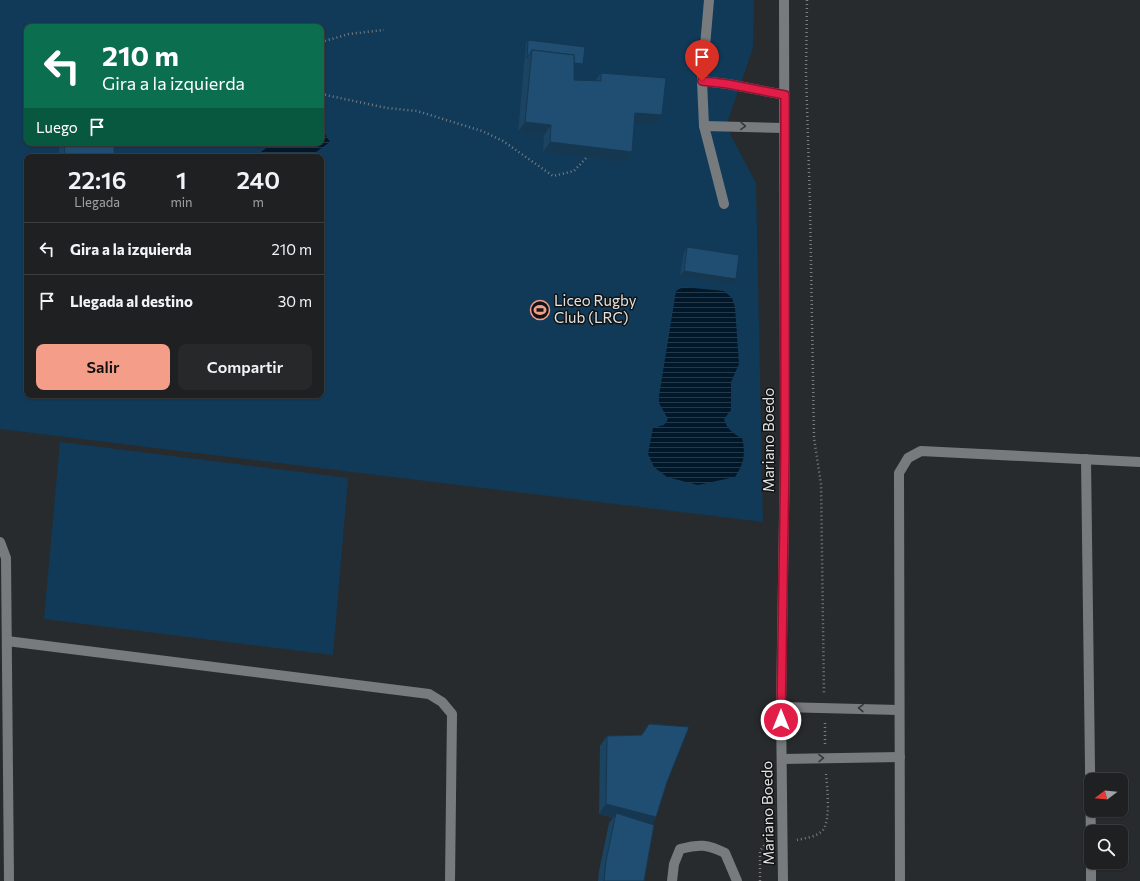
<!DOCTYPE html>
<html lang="es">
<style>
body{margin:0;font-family:Commissioner,sans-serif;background:#26282a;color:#f1f3f6;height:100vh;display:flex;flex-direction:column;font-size:15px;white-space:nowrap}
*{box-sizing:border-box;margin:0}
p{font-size:13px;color:#a1a3a5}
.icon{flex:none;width:22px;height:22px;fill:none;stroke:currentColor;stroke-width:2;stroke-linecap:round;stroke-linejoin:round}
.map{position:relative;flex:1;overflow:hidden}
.drawer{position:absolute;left:24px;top:154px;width:300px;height:244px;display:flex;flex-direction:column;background:#1e2022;border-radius:8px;box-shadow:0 1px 3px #0004,0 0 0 1px #3c3e40}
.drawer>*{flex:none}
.top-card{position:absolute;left:24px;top:24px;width:300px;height:122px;border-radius:8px;box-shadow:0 1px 3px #0004,0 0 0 1px #3c3e40;background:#0b6e4f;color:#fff;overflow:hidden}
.needle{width:26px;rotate:254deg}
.controls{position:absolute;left:1084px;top:773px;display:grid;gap:8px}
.controls a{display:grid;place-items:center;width:44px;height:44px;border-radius:8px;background:#1e2022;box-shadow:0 1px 3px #0004,0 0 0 1px #3c3e40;font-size:20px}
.pin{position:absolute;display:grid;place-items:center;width:34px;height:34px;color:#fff;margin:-41px -17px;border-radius:50% 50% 50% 0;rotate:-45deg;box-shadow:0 0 4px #0007}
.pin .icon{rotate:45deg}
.me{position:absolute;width:44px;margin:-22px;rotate:0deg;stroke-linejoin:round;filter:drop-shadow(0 0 3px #0008)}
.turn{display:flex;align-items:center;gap:14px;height:84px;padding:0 12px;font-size:18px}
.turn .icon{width:52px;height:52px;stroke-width:2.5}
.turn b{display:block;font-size:28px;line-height:34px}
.then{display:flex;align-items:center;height:38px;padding:0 12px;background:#0003;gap:8px;font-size:15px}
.eta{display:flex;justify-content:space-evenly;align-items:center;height:68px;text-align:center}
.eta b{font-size:24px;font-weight:600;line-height:28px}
.cta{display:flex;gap:8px;margin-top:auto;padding:8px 12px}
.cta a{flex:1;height:46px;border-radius:8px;background:#f49e89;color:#111;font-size:16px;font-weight:600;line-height:46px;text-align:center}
.cta a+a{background:#26282a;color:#f1f3f6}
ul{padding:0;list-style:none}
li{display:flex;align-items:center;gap:12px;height:52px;padding:0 12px;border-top:1px solid #3c3e40}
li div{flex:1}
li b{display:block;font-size:15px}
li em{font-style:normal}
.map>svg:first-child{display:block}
.park{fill:#103a58;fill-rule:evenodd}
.water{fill:url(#water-rules)}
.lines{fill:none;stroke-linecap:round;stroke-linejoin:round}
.path{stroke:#7c7e80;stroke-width:2.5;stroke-dasharray:1 3;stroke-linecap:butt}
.service{stroke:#787b7d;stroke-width:10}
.minor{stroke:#787b7d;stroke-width:10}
.tertiary{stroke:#787b7d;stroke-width:10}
.wall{fill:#1b4362}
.shaded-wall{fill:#163750}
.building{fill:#1f4e72;stroke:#163750}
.oneway{stroke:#363739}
.route-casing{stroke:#92132f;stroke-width:10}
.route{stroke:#e11d48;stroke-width:7}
.labels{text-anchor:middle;stroke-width:3;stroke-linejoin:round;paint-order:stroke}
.poi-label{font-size:15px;fill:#e0e2e3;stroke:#121314;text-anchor:start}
.street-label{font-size:15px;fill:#e0e2e3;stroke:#121314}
</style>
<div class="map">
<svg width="1140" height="881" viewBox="0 0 1140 881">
<defs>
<pattern id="water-rules" width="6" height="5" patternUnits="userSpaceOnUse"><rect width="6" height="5" fill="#01182a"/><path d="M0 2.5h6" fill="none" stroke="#263949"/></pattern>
</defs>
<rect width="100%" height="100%" fill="#282b2d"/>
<g class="park">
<path d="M0,0H754L753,48L726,126L756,183L763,522L0,429ZM27,27H321V143H27ZM27,157H321V395H27Z"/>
<polygon points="60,442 348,478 333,655 44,619"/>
</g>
<g class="water">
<polygon points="321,128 330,142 309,157 254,157 273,143 321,143"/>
<path d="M683,287L724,291L732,298L735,307L739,364L731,382V410L724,419C727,429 733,434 742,438C746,453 744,464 735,477L698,485L667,477L654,467L648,454L653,428L664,425L668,419L659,403V396L676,291Z"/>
</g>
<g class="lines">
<g class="path">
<polyline points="807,0 806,73 810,204 814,438 821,484 824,694"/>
<polyline points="321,42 349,34 384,30"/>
<polyline points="321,94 387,108 417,111 482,131 503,141 553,176 574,171 587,157"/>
<polyline points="825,723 825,744"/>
<path d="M797,840C805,838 817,837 823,830C831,819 827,787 826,773"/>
<polyline points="760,881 760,851 765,844 768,844"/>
</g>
<g class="service">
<polyline points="709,0 702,81 704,126 724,204"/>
<polyline points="702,81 728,84 785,95"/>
<polyline points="704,126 785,128"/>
</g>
<g class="minor">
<polyline points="1086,459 1091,845"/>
<polyline points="0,542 6,558 9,881"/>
<polyline points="7,641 429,694 442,702 452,714 450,881"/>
<polyline points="781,707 899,710"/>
<polyline points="782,759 900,757"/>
<polyline points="1091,862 1091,881"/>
<path d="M672,881L674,864L680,849C700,844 707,844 725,853L737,881"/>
<polyline points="900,881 899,473 908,458 921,451 1140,462"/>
</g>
<polyline class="tertiary" points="783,881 781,707 785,452 784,0"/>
</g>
<g class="wall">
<polygon points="528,40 581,66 574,65 574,80 595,81 601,73 655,125 634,123 632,152 625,162 543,152 544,135 518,132 526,43"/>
<rect x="59" y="143" width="55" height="14"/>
<polygon points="687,247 732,284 680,276 684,252"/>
<polygon points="649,724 667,782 656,817 652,824 644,881 598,881 599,871 609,823 613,818 599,814 600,746 607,736 641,735"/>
</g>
<g class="shaded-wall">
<polygon points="531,58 583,64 581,66 531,61"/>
<polygon points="635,113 662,115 655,125 628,123"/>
<polygon points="525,122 551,125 544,135 518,132"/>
<polygon points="550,142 632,152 625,162 543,152"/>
<polygon points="684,271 736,279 732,284 680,276"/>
<polygon points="606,804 656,817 650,827 616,813 613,818 599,814"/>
</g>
<g class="building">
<polygon points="528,40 585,47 583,64 574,63 574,55 532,50 527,58"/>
<polygon points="532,50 574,55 574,80 601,81 601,73 666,78 662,115 635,113 632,152 550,142 551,125 525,122"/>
<polygon points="64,143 114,143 114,157 65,157"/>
<polygon points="687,247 739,255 736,279 684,271"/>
<polygon points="649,724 689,727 667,782 656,817 606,804 607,736 642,735"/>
<polygon points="616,813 654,825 644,881 604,881 606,861"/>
</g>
<defs><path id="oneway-chevron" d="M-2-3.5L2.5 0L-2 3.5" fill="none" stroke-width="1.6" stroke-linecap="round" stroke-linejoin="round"/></defs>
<g class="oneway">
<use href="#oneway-chevron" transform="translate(743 126) rotate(2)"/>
<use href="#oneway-chevron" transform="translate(861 708) rotate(-178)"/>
<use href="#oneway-chevron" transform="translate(821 758) rotate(-1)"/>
</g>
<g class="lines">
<g class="route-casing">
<polyline id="route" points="702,81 728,84 785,95 785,452 781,720"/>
</g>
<use href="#route" class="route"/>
</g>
<defs>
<g id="stadium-ring" transform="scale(1)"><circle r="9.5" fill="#121314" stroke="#f49e89" stroke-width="1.5"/><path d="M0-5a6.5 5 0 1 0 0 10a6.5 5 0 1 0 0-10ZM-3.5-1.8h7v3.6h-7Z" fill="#f49e89"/></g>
</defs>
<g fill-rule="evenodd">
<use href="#stadium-ring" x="540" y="310"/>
</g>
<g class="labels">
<g class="poi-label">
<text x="554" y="306">Liceo Rugby<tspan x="554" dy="17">Club (LRC)</tspan></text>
</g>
<g class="street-label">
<text transform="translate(769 440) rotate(-90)" y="5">Mariano Boedo</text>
<text transform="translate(768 813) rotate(-91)" y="5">Mariano Boedo</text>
</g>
</g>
</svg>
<div class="controls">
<a><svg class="needle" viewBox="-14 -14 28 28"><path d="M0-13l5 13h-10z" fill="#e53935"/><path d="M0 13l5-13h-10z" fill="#a1a3a5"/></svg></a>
<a><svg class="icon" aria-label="search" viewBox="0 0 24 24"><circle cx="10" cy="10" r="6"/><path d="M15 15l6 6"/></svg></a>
</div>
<div class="pin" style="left:702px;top:81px;background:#d93025"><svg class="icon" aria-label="arrive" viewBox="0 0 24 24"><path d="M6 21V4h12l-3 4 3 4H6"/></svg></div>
<svg class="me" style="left:781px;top:720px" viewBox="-20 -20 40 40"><circle r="17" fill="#e11d48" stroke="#fff" stroke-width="3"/><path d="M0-11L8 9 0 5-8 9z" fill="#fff"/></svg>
<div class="top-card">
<div class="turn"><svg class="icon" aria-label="left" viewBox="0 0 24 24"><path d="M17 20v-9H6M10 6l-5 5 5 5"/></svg><div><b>210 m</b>Gira a la izquierda</div></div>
<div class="then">Luego<svg class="icon" aria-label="arrive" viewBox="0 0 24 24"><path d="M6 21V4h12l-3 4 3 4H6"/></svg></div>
</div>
<section class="drawer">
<div class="eta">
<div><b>22:16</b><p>Llegada</p></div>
<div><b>1</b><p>min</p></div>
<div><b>240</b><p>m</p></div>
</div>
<ul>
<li><svg class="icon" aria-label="left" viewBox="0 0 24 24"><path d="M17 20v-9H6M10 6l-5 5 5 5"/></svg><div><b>Gira a la izquierda</b></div><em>210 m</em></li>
<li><svg class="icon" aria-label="arrive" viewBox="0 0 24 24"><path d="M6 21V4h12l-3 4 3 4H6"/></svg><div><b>Llegada al destino</b></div><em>30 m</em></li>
</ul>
<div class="cta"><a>Salir</a><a>Compartir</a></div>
</section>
</div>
